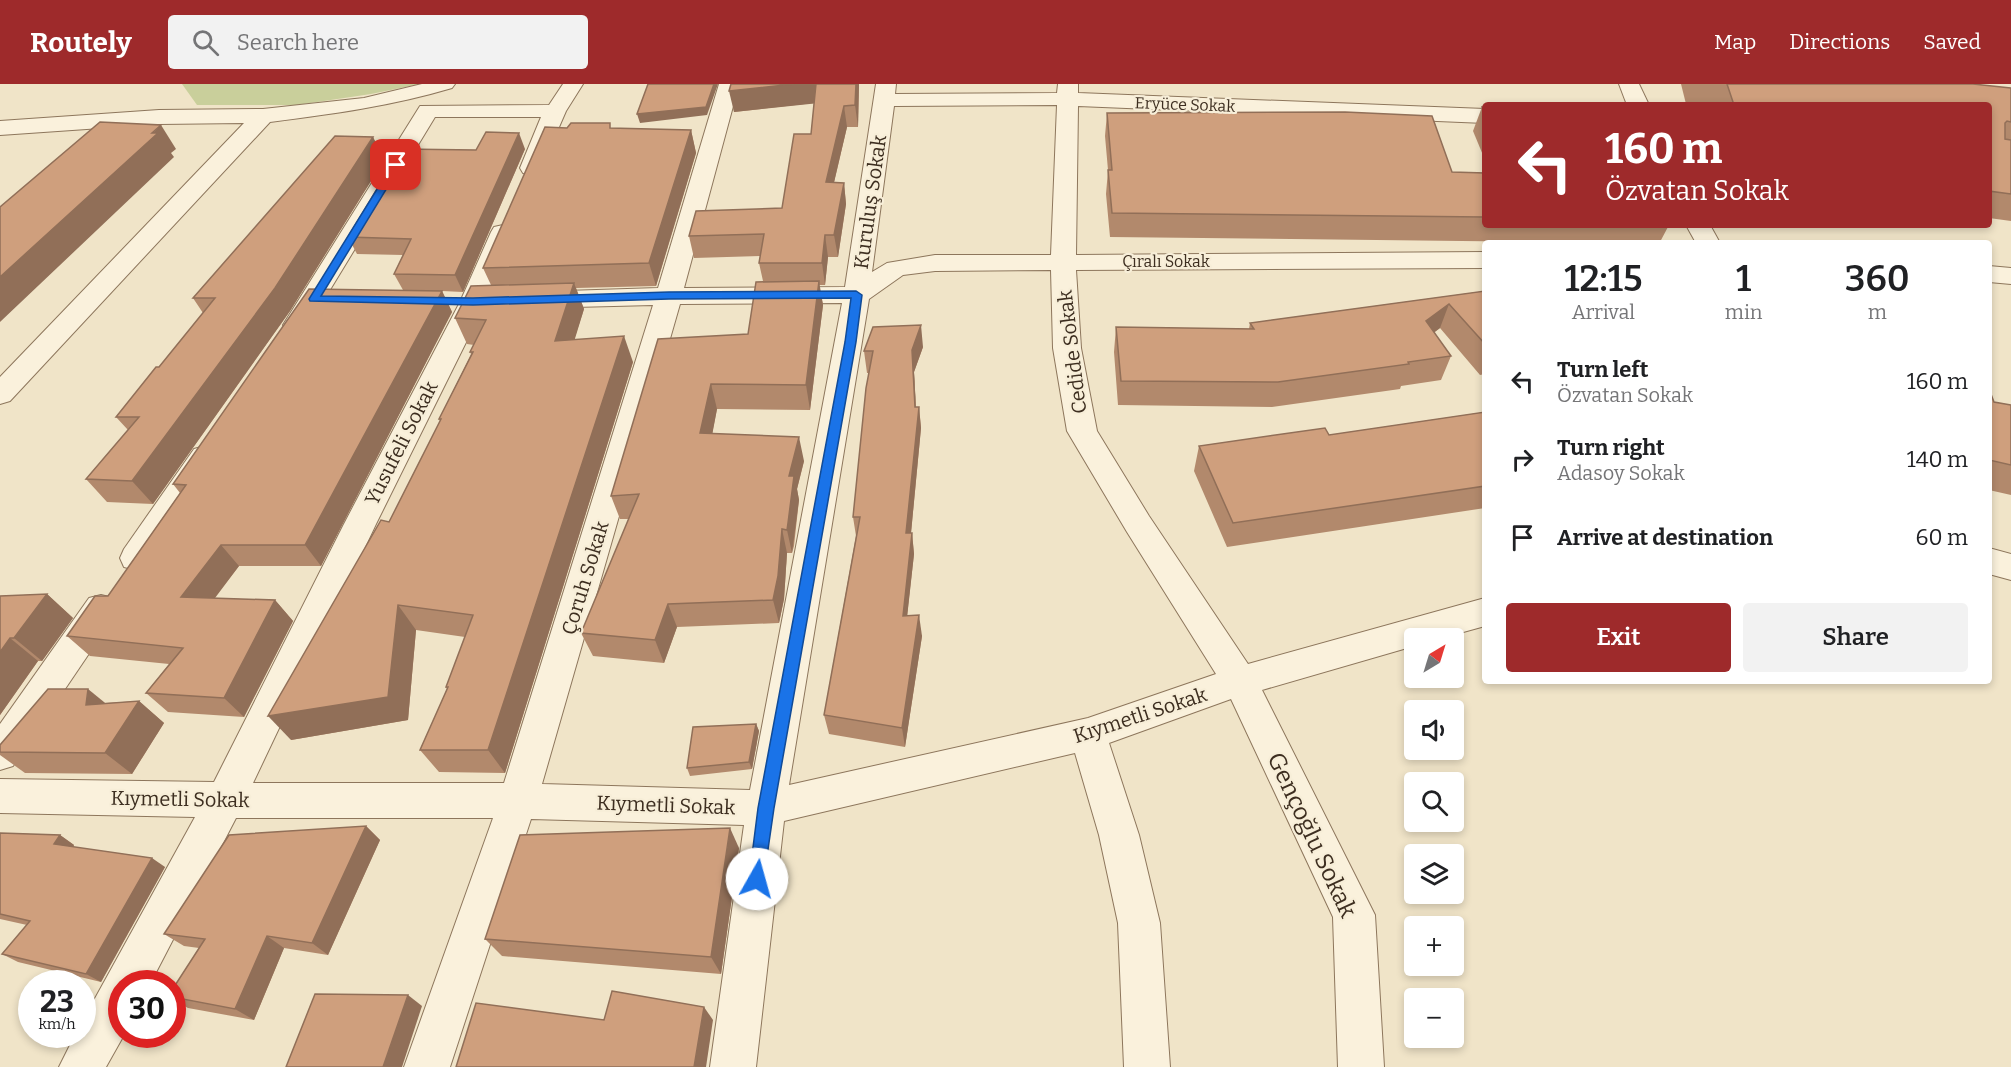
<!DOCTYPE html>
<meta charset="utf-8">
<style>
body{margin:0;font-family:Bitter,serif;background:#f2f2f2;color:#202124;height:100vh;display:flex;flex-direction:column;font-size:22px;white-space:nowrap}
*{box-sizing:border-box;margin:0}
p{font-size:20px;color:#757577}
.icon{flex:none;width:33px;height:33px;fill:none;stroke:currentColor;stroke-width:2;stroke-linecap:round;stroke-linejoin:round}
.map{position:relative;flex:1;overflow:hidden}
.details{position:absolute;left:1482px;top:156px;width:510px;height:444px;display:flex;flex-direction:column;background:#fff;border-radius:6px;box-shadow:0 3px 9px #0003}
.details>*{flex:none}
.banner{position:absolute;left:1482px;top:18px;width:510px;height:126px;border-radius:6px;box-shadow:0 3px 9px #0003;background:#9e2a2b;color:#fff;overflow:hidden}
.needle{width:39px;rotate:38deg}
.buttons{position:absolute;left:1404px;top:544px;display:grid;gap:12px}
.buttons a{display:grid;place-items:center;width:60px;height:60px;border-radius:6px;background:#fff;box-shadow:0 3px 9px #0003;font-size:30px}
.speed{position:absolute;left:18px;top:886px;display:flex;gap:12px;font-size:30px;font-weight:700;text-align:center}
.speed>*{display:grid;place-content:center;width:78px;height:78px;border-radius:50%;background:#fff;box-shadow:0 3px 9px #0003;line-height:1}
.speed small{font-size:15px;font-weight:400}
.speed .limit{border:9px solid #d22;background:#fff;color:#111}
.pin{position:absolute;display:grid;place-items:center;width:51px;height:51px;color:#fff;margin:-26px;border-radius:12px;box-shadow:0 3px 9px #0006}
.me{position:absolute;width:66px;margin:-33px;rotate:7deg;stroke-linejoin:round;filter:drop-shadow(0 0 4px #0008)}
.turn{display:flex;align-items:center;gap:21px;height:126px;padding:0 24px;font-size:27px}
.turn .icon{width:78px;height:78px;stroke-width:2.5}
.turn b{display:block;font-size:42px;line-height:51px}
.eta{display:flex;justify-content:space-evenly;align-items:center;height:102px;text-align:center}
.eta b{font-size:36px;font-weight:600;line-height:42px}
.action{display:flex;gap:12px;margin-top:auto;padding:12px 24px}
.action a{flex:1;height:69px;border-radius:6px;background:#9e2a2b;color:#fff;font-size:24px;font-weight:600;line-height:69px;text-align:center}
.action a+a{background:#f2f2f2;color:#202124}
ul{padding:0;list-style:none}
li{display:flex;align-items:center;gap:18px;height:78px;padding:0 24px}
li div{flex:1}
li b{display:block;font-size:22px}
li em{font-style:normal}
header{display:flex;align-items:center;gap:36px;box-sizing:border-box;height:84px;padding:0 30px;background:#9e2a2b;color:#fff}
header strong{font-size:28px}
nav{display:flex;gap:33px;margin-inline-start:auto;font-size:21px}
.search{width:420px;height:54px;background:#f2f2f2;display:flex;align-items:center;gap:15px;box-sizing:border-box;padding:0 21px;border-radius:6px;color:#757577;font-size:22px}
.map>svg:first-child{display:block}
.green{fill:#c9cf9b}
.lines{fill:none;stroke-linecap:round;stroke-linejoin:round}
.minor-casing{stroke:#8d765c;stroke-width:2}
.minor{fill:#faf1dc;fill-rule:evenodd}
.wall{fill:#b2896c}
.shaded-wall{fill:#916f58}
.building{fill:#cf9f7d;stroke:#916f58;stroke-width:1.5}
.route{fill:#1a73e8;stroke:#114b97;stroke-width:1.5}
.labels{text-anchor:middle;stroke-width:4.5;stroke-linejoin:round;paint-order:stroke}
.far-street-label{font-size:16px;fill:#3d2e20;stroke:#f7eed8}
.street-label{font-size:20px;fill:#3d2e20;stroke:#f7eed8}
.near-street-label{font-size:24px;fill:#3d2e20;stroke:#f7eed8}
</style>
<header>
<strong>Routely</strong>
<div class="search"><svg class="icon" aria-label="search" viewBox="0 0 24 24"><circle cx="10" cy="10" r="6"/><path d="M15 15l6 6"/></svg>Search here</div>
<nav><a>Map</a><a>Directions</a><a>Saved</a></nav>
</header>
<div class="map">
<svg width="2011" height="983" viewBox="0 0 2011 983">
<rect width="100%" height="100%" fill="#f0e4c8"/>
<polygon class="green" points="182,0 420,0 371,10 297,21 197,21"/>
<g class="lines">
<g class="minor-casing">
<g id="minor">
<path d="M422,0H455L452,4C392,22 332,30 270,38L10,317L0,320V293L244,39L159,40L0,51V37L159,26L263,25L364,14Z"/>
<polygon points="563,0 583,0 566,27 539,89 531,91 523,89 520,84 541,33 435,33 305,247 296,249 287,247 283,241 420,22 549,21"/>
<path d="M719,0H739L684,204L845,203L876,0H896L895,10L1057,9L1058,0H1078V9L1485,25V39L1078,22L1076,171L1485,168V184L1076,186L1081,264L1097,347L1149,432L1248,580L1485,514V542L1438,555H1414V562L1262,606L1375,831L1384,983H1338L1333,833L1231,615L1109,659L1139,751L1160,839L1170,983H1124L1118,839L1099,751L1075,669L784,737L756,983H710L744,741L531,735L450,983H404L493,734H236L150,900H122V951H124L106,983H59L75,951H82V938L195,733L0,729V695L214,698L344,440L460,218L491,148L494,143L503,141L512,143L515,148L486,218L376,440L253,699H504L653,221L535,224L526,222L522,216L526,210L535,208L658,204ZM1057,21L1051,171H935L887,179L872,188L894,22ZM1051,186L1053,264L1067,347L1127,448L1216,590L1088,634L789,701L869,215L903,191L935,187ZM842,219L750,706L542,700L680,220Z"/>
<polygon points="1619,0 1639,0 1649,21 1627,21"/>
<polygon points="1686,141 1710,141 1720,159 1696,159"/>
<polygon points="1989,182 2011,184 2011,200 1989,198"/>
<polygon points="205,362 216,365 220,373 148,483 136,486 124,483 120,474 124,465 194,365"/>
<polygon points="1989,464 2011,470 2011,496 1989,490"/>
<polygon points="101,511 113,514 118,524 113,534 13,682 0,686 0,640 89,514"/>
</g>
</g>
<use href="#minor" class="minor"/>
</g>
<g class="wall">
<polygon points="731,0 859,0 858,43 847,43 834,98 844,99 846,120 838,173 828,173 825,201 819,201 823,221 810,326 717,325 712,350 804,377 797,405 799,416 794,462 792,469 787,469 784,515 779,539 677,543 664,579 593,572 581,549 629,435 620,435 611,412 748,250 763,197 759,179 760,172 694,174 689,152 782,124 811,50 814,19 734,28"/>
<polygon points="1681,0 1973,0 2011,4 2011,137 1989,134 1989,21 1695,21 1686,20"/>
<polygon points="1482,23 1485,23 1485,76 1473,47"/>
<polygon points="1107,29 1452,88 1485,89 1485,141 1669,141 1660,158 1550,158 1110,153 1106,110 1108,86 1105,52"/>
<polygon points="612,44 691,46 696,69 656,202 576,204 584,225 574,256 633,278 505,689 439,688 420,666 447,605 446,603 465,553 416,546 408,636 291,656 389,438 440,337 439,335 471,270 470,268 474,261 467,260 455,234 491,201 483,184"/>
<polygon points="373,53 384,76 290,227 153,420 107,418 86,395 128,346 116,333 159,283 203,229 193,214"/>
<polygon points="525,65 463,208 442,207 452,228 321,482 239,482 214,514 275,516 293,537 244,633 168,628 146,609 169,580 90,572 67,552 108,512 180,409 173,400 403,206 394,190 403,171 357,170 348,153 476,66"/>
<polygon points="1485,207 1485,290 1480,291 1440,244 1434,248 1451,272 1441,296 1401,302 1400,305 1272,323 1118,321 1114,268 1116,243 1249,245 1250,239"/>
<polygon points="923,263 914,288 916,323 919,323 921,344 911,449 912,449 914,470 907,532 922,552 905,663 829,650 824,631 856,452 853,433 869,289 867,289 864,267"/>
<polygon points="1989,305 1994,318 2011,321 2011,411 1989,406"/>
<polygon points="1485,328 1485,424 1227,463 1194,387 1199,362 1329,351"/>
<polygon points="47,510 73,534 42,577 38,577 0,631 0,512"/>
<polygon points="139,617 164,639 132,690 25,689 0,671 0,661 105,619"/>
<polygon points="756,640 759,647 752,685 690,692 687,684"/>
<polygon points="366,742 380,756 328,871 284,864 254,936 188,924 172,915 172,906 199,864 184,862 164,850"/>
<polygon points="0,749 60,751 74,761 73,763 165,783 101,898 18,878 2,870 27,841 0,835"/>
<polygon points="739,764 721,890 502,872 485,855"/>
</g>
<g class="shaded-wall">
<polygon points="714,0 718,0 707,31 640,39 637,30"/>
<polygon points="794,0 816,0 819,19 734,28 729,7"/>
<polygon points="856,0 859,0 858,43 855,21"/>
<polygon points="844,22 847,43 829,120 826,98"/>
<polygon points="161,41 176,65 171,69 174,73 0,238 0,193"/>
<polygon points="691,46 696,69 656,202 649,179"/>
<polygon points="519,49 525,65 463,208 455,191"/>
<polygon points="373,53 384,76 290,227 153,420 132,397"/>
<polygon points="844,99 846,120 838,173 834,151"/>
<polygon points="825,151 828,173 825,201 822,179"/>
<polygon points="819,197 823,221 810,326 806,301"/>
<polygon points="574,199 584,225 566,284 555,257"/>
<polygon points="442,207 452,228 321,482 305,461"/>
<polygon points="1449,220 1440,244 1417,262 1426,237"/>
<polygon points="921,241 923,263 914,288 917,344 912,266"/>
<polygon points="624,252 633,278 505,689 488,666"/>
<polygon points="711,300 717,325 708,373 700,349"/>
<polygon points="919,323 921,344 909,470 906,449"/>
<polygon points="799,353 804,377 797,405 799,416 792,469 787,446 789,392"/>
<polygon points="782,445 787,469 784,515 779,539 773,516"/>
<polygon points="912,449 914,470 905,552 903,532"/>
<polygon points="221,461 239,482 200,534 181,513"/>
<polygon points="47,510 73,534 42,577 14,554"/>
<polygon points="275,516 293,537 244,633 224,614"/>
<polygon points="668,520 677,543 664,579 655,556"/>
<polygon points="398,521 416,546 408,636 291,656 268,632"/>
<polygon points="919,531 922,552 905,663 902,644"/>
<polygon points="10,554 38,577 0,631 0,568"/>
<polygon points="88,605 115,627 86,621"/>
<polygon points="139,617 164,639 132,690 105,669"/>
<polygon points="756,640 759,647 752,685 749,678"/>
<polygon points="366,742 380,756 328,871 312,859"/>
<polygon points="730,744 739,764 721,890 711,873"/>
<polygon points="60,751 74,761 69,770 54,760"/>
<polygon points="152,774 165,783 101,898 86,890"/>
<polygon points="267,852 284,864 254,936 235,925"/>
<polygon points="408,911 422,922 402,983 383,983"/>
<polygon points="704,923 713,936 706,983 694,983"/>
</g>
<g class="building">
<polygon points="648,0 714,0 706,23 637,30"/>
<polygon points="731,0 794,0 729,7"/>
<polygon points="816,0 856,0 855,21 844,22 826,98 844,99 834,151 825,151 822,179 759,179 764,150 689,152 696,127 782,124 794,50 811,50"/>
<polygon points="1727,0 1973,0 2011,4 2011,38 2007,37 2005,39 2005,55 2011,56 2011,110 1989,107 1989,21 1734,21"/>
<polygon points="1482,23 1485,23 1485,31"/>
<polygon points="1345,28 1432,32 1452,88 1485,89 1485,133 1112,129 1108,86 1112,86 1107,29"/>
<polygon points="100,38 161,41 152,49 158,49 0,193 0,123"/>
<polygon points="571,39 610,39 610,44 691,46 649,179 483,184 545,43 567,44"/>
<polygon points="486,48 519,49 455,191 394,190 411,155 348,153 401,65 476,66"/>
<polygon points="335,52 373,53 275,204 132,397 86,395 139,333 116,333 156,283 159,283 215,214 193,214"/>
<polygon points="819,197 806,301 711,300 700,349 799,353 789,392 794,392 788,439 787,446 782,445 778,492 773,516 668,520 655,556 581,549 639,410 611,412 658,255 748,250 756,198"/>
<polygon points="574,199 555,257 624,252 488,666 420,666 448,603 446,603 473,531 398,521 388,613 268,632 381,436 389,438 441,335 439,335 473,268 470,268 486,236 455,234 471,202"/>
<polygon points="309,205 442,207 305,461 221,461 181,513 275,516 224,614 146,609 183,564 67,552 95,512 108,512 186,401 173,400"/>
<polygon points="1485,207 1485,260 1449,220 1426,237 1451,272 1408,278 1409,280 1278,298 1121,297 1116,243 1254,245 1250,239"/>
<polygon points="921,241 912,266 915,323 919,323 906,449 912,449 903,532 919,531 902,644 824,631 860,433 853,433 866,304 873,267 864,267 873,243"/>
<polygon points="1989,305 1994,318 2011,321 2011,381 1989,376"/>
<polygon points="1485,328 1485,402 1233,439 1199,362 1325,344 1329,351"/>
<polygon points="47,510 14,554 10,554 0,568 0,512"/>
<polygon points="48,605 88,605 86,621 139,617 105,669 0,668 0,661"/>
<polygon points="756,640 749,678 687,684 693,643"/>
<polygon points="366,742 312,859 267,852 235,925 172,913 172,906 205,855 164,850 229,751"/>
<polygon points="730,744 711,873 485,855 520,751"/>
<polygon points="0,749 60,751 54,760 152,774 86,890 2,870 30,837 0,830"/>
<polygon points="612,907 704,923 694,983 456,983 476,919 604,936"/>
<polygon points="315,910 408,911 383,983 286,983"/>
</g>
<polygon class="route" points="396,78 401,81 321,212 473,214 669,208 856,207 862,211 856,258 774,724 763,800 757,803 751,800 749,795 758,724 845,258 851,214 669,215 473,221 310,217 309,215 392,81"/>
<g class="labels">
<g class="far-street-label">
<text transform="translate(1185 20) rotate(2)" y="6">Eryüce Sokak</text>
<text x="1166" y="183">Çıralı Sokak</text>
</g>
<g class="street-label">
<text transform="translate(870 118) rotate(-82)" y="7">Kuruluş Sokak</text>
<text transform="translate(1072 268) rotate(-97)" y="7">Cedide Sokak</text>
<text transform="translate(401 359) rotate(-63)" y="7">Yusufeli Sokak</text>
<text transform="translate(585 494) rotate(-73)" y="7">Çoruh Sokak</text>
<text transform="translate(1140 631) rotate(-18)" y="7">Kıymetli Sokak</text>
<text transform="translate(180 715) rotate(1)" y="7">Kıymetli Sokak</text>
<text transform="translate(666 721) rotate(2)" y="7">Kıymetli Sokak</text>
</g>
<g class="near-street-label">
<text transform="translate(1312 751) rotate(65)" y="8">Gençoğlu Sokak</text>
</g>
</g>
</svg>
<div class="buttons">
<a><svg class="needle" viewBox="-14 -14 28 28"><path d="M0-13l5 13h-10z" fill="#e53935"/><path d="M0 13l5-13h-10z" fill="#757577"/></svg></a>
<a><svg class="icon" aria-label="sound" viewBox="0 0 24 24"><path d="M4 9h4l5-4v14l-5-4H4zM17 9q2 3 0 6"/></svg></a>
<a><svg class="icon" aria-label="search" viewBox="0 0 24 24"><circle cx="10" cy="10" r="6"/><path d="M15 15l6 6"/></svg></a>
<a><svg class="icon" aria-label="layers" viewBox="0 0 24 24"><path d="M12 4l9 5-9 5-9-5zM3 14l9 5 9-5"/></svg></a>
<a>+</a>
<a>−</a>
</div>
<div class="speed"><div>23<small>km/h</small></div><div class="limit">30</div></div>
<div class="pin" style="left:396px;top:81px;background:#d93025"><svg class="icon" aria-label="arrive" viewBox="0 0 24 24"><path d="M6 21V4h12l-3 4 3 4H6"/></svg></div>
<svg class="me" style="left:757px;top:795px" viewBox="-20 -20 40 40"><circle r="19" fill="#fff"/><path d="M0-13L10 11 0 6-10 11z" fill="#1a73e8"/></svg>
<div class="banner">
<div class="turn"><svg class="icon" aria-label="left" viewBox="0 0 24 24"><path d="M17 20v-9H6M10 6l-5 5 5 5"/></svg><div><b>160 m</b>Özvatan Sokak</div></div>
</div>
<section class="details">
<div class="eta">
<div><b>12:15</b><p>Arrival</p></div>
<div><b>1</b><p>min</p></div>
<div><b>360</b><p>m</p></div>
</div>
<ul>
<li><svg class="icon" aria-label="left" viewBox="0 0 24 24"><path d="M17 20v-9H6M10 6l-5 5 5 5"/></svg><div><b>Turn left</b><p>Özvatan Sokak</p></div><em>160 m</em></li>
<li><svg class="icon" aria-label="right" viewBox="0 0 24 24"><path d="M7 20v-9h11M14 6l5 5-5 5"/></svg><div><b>Turn right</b><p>Adasoy Sokak</p></div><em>140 m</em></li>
<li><svg class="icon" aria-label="arrive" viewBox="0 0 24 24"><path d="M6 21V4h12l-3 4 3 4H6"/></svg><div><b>Arrive at destination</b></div><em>60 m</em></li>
</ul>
<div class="action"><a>Exit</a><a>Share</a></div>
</section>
</div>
